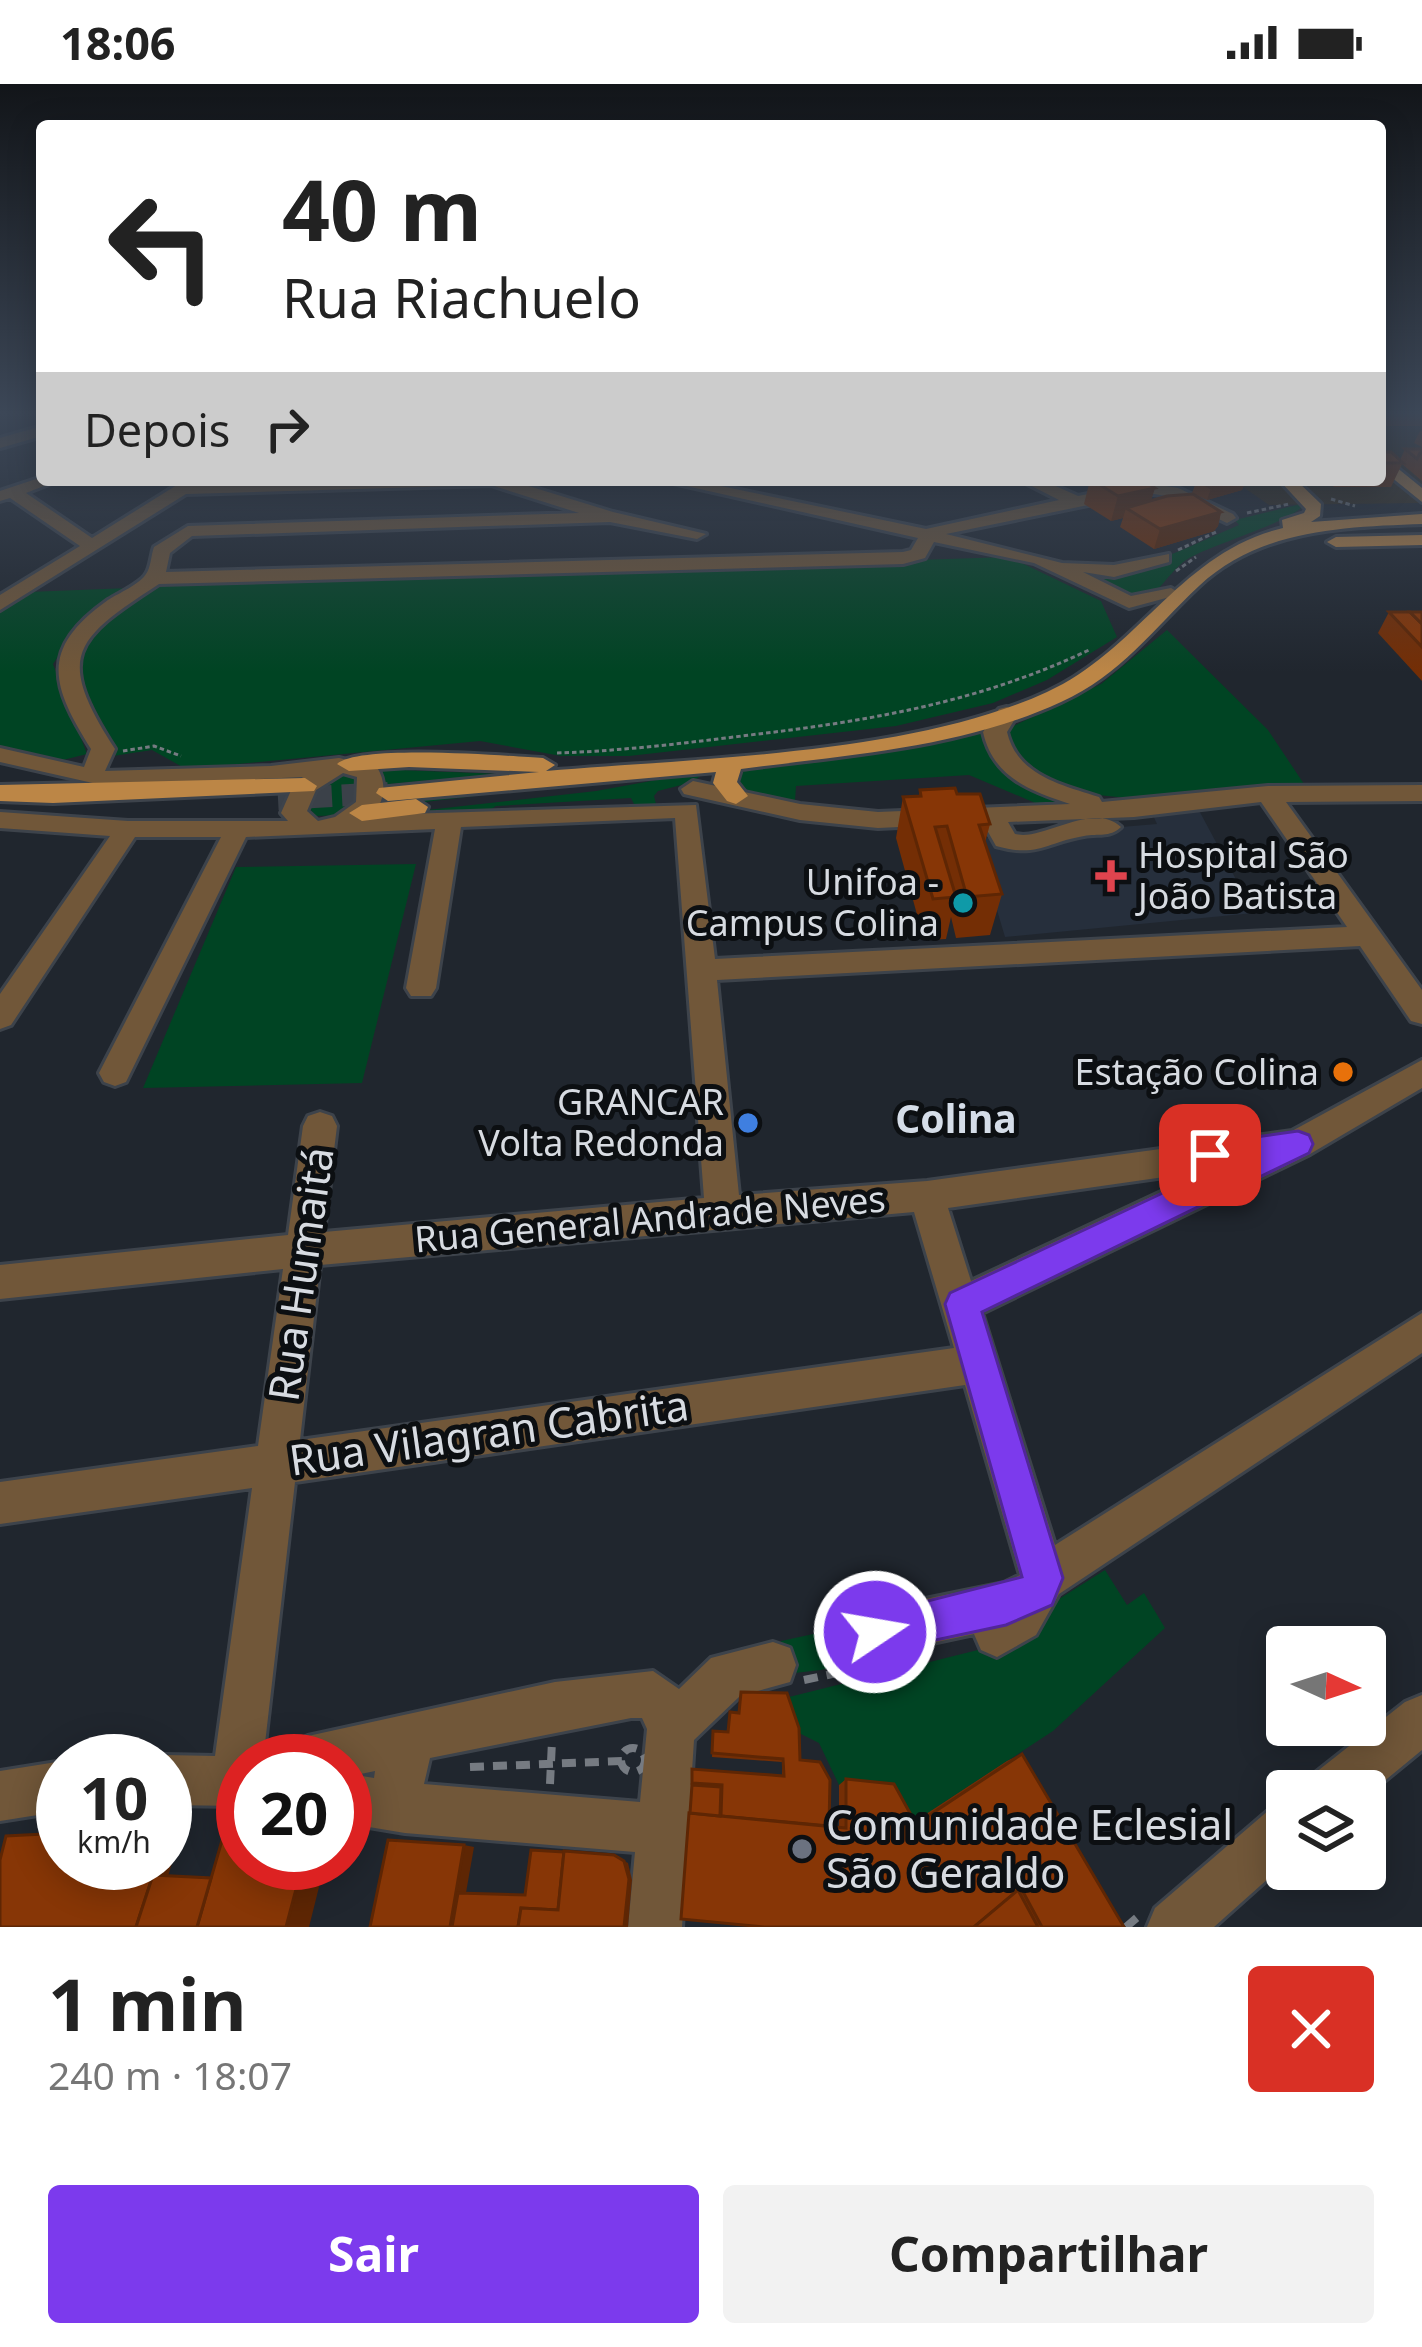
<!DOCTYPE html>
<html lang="pt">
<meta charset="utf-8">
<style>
body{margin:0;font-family:"Noto Sans",sans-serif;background:#f2f2f2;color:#222;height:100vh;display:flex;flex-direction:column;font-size:45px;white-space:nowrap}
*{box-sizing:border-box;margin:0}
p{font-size:39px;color:#767676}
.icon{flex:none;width:66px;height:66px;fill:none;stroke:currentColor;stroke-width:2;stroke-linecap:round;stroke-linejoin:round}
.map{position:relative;height:1843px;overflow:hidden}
.details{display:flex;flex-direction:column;background:#fff;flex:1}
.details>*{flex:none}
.guide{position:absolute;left:36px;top:36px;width:1350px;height:366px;border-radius:12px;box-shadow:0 6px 30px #0003;background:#fff;color:#222;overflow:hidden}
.needle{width:78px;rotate:93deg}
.fabs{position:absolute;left:1266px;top:1542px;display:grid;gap:24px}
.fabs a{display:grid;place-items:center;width:120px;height:120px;border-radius:12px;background:#fff;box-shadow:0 6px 30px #0003;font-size:60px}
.speed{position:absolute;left:36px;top:1650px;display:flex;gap:24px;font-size:60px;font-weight:700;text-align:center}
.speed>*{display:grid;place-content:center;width:156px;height:156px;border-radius:50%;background:#fff;box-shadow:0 6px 30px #0003;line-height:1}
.speed small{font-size:30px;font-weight:400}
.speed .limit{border:18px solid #d22;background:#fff;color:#111}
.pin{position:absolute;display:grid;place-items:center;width:102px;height:102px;color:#fff;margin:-51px;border-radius:24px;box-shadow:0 6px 18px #0006}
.me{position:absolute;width:132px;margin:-66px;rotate:78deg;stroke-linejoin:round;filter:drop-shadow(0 0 9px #0008)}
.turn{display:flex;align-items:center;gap:42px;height:252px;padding:0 48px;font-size:54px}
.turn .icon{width:156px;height:156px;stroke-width:2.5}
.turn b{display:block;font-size:84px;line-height:102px}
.then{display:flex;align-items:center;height:114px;padding:0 48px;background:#0003;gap:24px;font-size:45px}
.round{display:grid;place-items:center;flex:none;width:126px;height:126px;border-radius:12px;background:#f2f2f2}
.overview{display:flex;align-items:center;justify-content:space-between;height:204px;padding:0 48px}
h1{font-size:72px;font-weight:700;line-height:90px}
.action{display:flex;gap:24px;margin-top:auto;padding:24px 48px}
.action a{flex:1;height:138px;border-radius:12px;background:#7c3aed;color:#fff;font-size:48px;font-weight:700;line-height:138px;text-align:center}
.action a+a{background:#f2f2f2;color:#222}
.status{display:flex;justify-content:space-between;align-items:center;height:84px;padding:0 60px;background:#fff;direction:ltr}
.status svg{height:33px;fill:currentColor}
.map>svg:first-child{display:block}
.commercial{fill:#342b1b}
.built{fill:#262f3c}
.green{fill:#004423}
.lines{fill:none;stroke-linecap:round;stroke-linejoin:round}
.major-tunnel{stroke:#3b4149;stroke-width:22;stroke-dasharray:22 10;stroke-linecap:butt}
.minor-casing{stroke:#3d434b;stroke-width:6}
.major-casing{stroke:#3d434b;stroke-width:6}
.path-far1{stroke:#767b82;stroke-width:3;stroke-dasharray:4.5 3;stroke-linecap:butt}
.path{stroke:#767b82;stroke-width:8;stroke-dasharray:14 9;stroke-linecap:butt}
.minor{fill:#715739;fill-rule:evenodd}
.major{fill:#bc8646;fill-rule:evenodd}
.wall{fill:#742e05}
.shaded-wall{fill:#5e2604}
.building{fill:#873606;stroke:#5e2604;stroke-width:3}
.route{fill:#7c3aed;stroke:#51269a;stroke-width:3}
.health-dot{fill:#e0444e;stroke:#0c0f12;stroke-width:4.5}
.culture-dot{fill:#0f9aa8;stroke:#0c0f12;stroke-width:4.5}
.food-dot{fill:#e8710a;stroke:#0c0f12;stroke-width:4.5}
.shop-dot{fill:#3f7fe0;stroke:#0c0f12;stroke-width:4.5}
.worship-dot{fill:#6b7280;stroke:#0c0f12;stroke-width:4.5}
.labels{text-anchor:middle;stroke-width:10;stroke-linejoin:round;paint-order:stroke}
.poi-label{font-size:36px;fill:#d7dbe1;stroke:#0c0f12;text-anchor:end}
.street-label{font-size:36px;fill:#d7dbe1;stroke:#0c0f12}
.neighbourhood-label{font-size:39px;font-weight:bold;fill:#d5dde8;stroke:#0c0f12}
.near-street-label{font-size:42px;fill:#d7dbe1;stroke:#0c0f12}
.near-poi-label{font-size:42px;fill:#d7dbe1;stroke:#0c0f12;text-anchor:start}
</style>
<div class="status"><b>18:06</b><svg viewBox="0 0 49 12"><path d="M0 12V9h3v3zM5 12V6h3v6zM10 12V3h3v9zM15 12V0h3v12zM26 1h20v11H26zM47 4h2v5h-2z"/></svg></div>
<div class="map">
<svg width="1422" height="1843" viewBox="0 0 1422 1843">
<rect width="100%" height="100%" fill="#20262e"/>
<polygon class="commercial" points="1380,330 1422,330 1422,419 1269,421 1233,396 1380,396"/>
<polygon class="built" points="1195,719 1254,829 1005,853 976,755 1157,740 1151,727"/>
<g class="green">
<path d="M1305,419C1297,437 1211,460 1186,476C1176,483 1168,494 1159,504L1163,506L1140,517L1088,496L1081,486C1137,493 1188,462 1239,441L1235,436Z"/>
<path d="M1009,473L1101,517L1117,553L1047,596L993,619L896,642L629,672H561L480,657L186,685L152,666L113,672C108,648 92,636 83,615C58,560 119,517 164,500Z"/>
<polygon points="129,504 82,536 53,580 87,670 55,678 0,662 0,527 28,508"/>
<path d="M1167,546L1268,646L1308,706C1242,710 1071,732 1023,683C1015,675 1009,660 1004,651L1007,645L1101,600Z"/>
<polygon points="991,637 990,661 1086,721 1040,721 969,691 796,702 795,717 739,706 733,688"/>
<polygon points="375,685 501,690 389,700 387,717 524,706 375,724"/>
<polygon points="706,687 693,698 658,707 654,712 657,724 637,726 631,714 496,722 481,732 408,735 409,728 596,707"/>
<polygon points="340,691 359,692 359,716 347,731 316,732 310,725 316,702"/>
<polygon points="416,780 362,999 143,1004 236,783"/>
<polygon points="1105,1486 1127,1521 1144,1509 1165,1544 1053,1647 905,1744 884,1706 839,1701 819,1659 797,1648 785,1614 1014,1557 1051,1520"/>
<polygon points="864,1539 992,1543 821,1586 786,1590 781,1557"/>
</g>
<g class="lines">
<polyline class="major-tunnel" points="278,715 388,709"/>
<g class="minor-casing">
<g id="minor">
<polygon points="42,342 42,352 0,364 0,354"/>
<path d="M42,393L59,396L26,409L92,454L185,396H509L613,428L706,450L697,455L610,438L192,452L170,469L166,488L903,468L911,466L918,454L660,396H692L926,445L1059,416L1020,396H1042L1078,412L1147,399L1178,404L1233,430L1236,434L1227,439L1173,413L1147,409L946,450L1062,479L1114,481L1169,470V478L1114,493L1083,488L1131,512L1171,504L1181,510L1129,524L1034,479L934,458L925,474L903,480L159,500C73,556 55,572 115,665L105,687L271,682L339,674L377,683C387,700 385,715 373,731L696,721L715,875L1347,843L1261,718L1134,733L1008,738L1015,750L1023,751C1053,750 1095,719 1121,743C1109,754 1099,749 1084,752C1047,758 1038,774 996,762L983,739L878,744L800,736L684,710L681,705L693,697L800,720L878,728L1070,720C1030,707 993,693 983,648L999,625L1007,623L1018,630L1007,648C1017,691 1061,701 1099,713L1102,718L1268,702L1422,701V717L1286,718L1422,906V940L1411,937L1360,862L717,896L739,1111L927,1097L1292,1047L1422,976V1004L1310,1070L982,1229L1055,1461L1422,1229V1269L1059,1510L1036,1551L997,1573L981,1566L974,1550L876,1571L860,1564L853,1548L860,1532L876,1525L1004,1499L1020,1491L965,1301L295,1398L263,1677H243V1722L165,1721V1677H151L165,1671L215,1672L252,1404L0,1440V1398L258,1362L283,1185L0,1215V1181L288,1151L303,1042L308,1032L320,1028L332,1032L337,1042L324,1148L704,1114L675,734L461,743L436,904L431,912H411L406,904L435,745L246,753L126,998L115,1002L104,998L99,989L221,753H135L11,941L0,945V910L110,752L0,744V728L128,737H288L281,729L293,702L303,693L106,702L0,678V664L84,683L91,665C51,601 39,565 108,516C119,509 140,500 146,490C151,483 151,471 154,463L188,442L579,429L491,401L186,410L0,526V511L80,462L10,414L0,417V407ZM343,689L357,693L356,718L335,733L318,737L307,727L316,706ZM1206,1087L971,1197L948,1124ZM914,1128L954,1264L300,1356L320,1181Z"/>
<path d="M773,1558L790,1564L796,1581L790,1598L740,1612L694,1656L682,1843H628L635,1768L405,1749L345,1739V1677H283L291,1660L308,1652L555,1598L653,1587L679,1605L711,1574ZM631,1634H642L647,1645L640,1718L424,1700L430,1674ZM375,1687L374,1694L356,1691Z"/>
<polygon points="1422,1611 1422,1666 1365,1713 1365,1707 1308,1707 1315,1689 1405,1618"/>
<polygon points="63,1677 63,1727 0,1737 0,1687"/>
<polygon points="1287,1719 1287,1778 1214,1843 1147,1843 1155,1824 1269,1726"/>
</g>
</g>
<g class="major-casing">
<g id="major">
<polygon points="1380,370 1422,404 1422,418 1380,384"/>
<path d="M1279,396H1296L1321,420L1320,432L1311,438L1422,430V440C1343,443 1260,445 1199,502C1153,545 1121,591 1061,618C962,664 848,671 741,685L737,698L748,712L736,720L727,717L713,699L716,688L388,717L376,709L379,704L539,688L409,683L349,687L337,680C360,660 505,672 543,674L555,681L546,687C697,674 910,671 1047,608C1139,566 1181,468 1283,444L1282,436L1304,429L1306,425Z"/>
<polygon points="1422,451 1422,461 1336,463 1327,458 1336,453"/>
<polygon points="305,694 317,702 314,707 53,719 0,717 0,701"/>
<polygon points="416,715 428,723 425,729 362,737 349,729 362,721"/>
</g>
</g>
<g class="path-far1">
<polyline points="1331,415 1355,422"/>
<polyline points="1247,429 1289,420"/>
<polyline points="1178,466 1216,448"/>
<polyline points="1176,487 1196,473"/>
<polyline points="123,667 154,662 181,672"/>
<path d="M557,669C622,667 686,659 750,651C869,637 980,618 1089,566"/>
</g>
<g class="path">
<polyline points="804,1596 875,1581"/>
<circle cx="633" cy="1676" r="12"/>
<polyline points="470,1683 622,1677"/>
<polyline points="550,1700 552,1657"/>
<polyline points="1126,1843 1140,1831"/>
</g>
<use href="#minor" class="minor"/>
<use href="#major" class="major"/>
</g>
<g class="wall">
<polygon points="1380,330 1422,330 1422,342 1387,342 1380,335"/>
<polygon points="1420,347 1422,347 1422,363 1414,359"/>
<polygon points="1405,365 1422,365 1422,397 1402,380 1391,403 1334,403 1328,396 1380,396 1380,366 1400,376"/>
<polygon points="1090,396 1155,404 1151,416 1221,428 1218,442 1214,447 1154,465 1120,443 1123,434 1111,437 1084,420"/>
<polygon points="1197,396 1246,396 1242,406 1207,416 1192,409"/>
<polygon points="1389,528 1422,528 1422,597 1378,549"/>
<polygon points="920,706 957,710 990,740 985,759 1002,810 990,851 956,854 951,833 946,855 924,856 896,754 903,713 919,712"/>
<polygon points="713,1647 800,1676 829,1742 839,1743 839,1701 846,1695 914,1738 1007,1677 1022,1670 1124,1843 764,1843 782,1692 782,1678 712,1673"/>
</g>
<g class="shaded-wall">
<polygon points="1239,396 1246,396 1242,406 1207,416 1211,404"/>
<polygon points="1155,404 1147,428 1126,424 1123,434 1111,437 1118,412"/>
<polygon points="1221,428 1218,442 1214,447 1154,465 1160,445"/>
<polygon points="175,1744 182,1745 153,1843 145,1843"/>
<polygon points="464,1761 474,1763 460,1843 450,1843"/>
<polygon points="624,1777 628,1779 632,1796 628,1843 624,1843"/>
<polygon points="303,1779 325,1779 309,1843 286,1843"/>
</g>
<g class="building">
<polygon points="1405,365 1422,365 1422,369 1420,369 1417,375"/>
<polygon points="1380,368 1391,368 1403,379 1380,379"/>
<polygon points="1092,396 1143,396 1155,404 1118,412"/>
<polygon points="1197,396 1239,396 1211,404"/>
<polygon points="1193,410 1221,428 1160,445 1126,424 1167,412"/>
<polygon points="1389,528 1410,528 1422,540 1422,563"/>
<polygon points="1410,528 1422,528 1422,540"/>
<polygon points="955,704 957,710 980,710 990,740 979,741 1002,810 967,813 947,742 935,743 956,813 933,815 903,713 921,712 920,706"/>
<polygon points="741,1608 787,1609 799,1644 800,1676 820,1678 830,1696 829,1742 721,1732 722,1701 692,1699 692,1685 784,1692 783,1675 712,1669 713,1647 728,1648 730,1628 739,1629"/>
<polygon points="1022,1670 1124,1843 1042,1843 1021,1804 974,1843 764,1843 681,1835 689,1729 846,1744 846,1695 894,1700 916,1740"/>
<polygon points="692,1701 721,1703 720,1732 690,1729"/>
<polygon points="175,1744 165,1777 165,1745"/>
<polygon points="225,1746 243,1747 243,1779 303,1779 286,1843 197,1843"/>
<polygon points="63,1749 63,1779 164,1779 161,1791 153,1791 136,1843 0,1843 0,1776 6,1752"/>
<polygon points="388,1756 464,1761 450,1843 370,1843"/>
<polygon points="531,1766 564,1768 558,1826 521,1824 518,1843 452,1843 458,1809 525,1811"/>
<polygon points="564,1767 614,1771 624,1777 629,1795 624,1843 518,1843 521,1824 558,1826"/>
<polygon points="153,1791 211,1794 197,1843 136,1843"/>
<polygon points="1018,1806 1038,1843 974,1843"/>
</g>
<linearGradient id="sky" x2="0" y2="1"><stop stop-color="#121519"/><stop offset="0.56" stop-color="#3c4757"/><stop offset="1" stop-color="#3c4757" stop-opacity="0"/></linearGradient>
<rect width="1422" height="588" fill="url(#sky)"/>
<polygon class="route" points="1298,1047 1309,1051 1313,1060 1309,1069 982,1228 1063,1494 1052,1521 1006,1541 875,1569 861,1563 855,1548 861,1534 1022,1493 945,1220 950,1209 1220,1082 1199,1080 1194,1071 1199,1061"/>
<path class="health-dot" d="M1105 774h12v12h12v12h-12v12h-12v-12h-12v-12h12z"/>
<circle class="culture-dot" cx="963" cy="819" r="12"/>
<circle class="food-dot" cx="1343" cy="988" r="12"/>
<circle class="shop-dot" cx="748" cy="1039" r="12"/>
<circle class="worship-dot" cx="802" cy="1765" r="12"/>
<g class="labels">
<g class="poi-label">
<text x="1138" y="784" text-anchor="start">Hospital São<tspan x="1138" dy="41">João Batista</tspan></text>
<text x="939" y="811">Unifoa -<tspan x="939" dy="41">Campus Colina</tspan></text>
<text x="1319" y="1001">Estação Colina</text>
<text x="724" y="1031">GRANCAR<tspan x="724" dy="41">Volta Redonda</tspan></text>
</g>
<g class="street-label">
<text transform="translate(650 1135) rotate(-5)" y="13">Rua General Andrade Neves</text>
</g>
<g class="neighbourhood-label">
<text x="956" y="1049">Colina</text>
</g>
<g class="near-street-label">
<text transform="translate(301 1190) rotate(-82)" y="15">Rua Humaitá</text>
<text transform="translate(489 1349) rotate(-8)" y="15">Rua Vilagran Cabrita</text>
</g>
<g class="near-poi-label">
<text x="826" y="1756">Comunidade Eclesial<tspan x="826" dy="48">São Geraldo</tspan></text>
</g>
</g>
</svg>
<div class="fabs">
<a><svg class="needle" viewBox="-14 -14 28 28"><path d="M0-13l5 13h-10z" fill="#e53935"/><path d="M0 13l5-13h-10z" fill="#767676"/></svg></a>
<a><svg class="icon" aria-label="layers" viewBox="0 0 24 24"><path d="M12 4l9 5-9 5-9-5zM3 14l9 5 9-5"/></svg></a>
</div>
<div class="speed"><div>10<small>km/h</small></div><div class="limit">20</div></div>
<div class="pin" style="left:1210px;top:1071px;background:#d93025"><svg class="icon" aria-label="arrive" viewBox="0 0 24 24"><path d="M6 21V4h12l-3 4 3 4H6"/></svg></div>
<svg class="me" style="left:875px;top:1548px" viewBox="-20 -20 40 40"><circle r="17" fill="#7c3aed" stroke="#fff" stroke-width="3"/><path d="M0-11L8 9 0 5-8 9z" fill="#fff"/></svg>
<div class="guide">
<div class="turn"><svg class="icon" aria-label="left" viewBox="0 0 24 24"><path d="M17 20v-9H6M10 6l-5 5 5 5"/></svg><div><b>40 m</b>Rua Riachuelo</div></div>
<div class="then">Depois<svg class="icon" aria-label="right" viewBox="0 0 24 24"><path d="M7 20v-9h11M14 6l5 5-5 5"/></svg></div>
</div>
</div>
<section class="details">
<div class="overview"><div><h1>1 min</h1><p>240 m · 18:07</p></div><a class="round" style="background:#d93025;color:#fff"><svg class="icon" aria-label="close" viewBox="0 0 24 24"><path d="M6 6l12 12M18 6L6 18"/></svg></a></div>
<div class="action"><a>Sair</a><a>Compartilhar</a></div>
</section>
